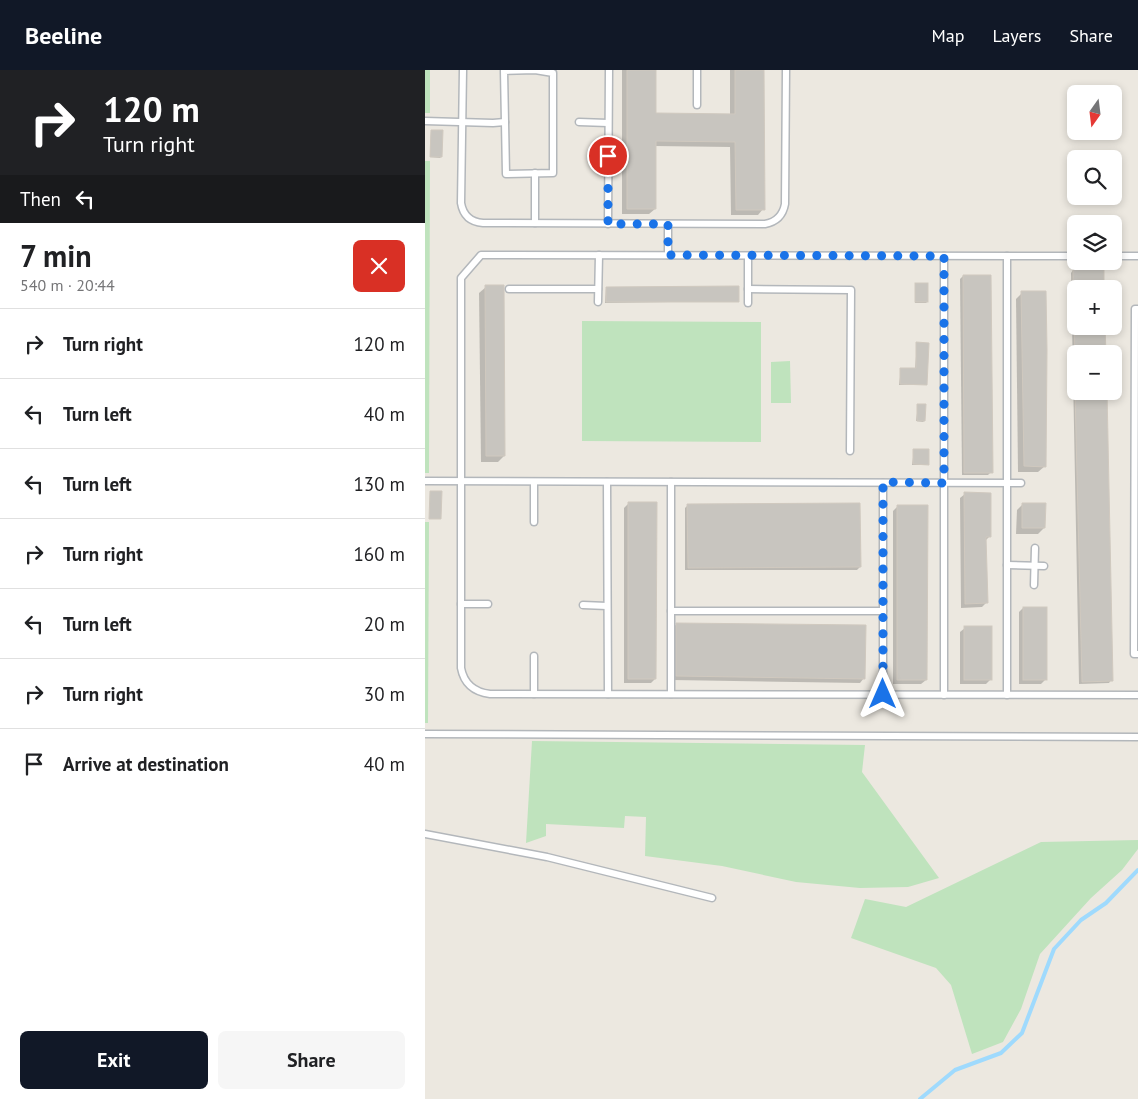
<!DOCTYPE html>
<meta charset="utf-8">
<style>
body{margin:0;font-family:"PT Sans",sans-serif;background:#f6f6f6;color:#202124;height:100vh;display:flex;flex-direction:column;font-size:19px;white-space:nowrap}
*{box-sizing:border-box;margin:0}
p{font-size:16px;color:#757577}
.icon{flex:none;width:28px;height:28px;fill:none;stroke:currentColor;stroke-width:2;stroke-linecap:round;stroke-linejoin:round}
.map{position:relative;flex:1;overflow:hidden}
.panel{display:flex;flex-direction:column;background:#fff;width:425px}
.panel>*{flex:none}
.top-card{background:#202124;color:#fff;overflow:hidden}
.needle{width:32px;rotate:194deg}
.tools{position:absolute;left:642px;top:15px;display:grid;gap:10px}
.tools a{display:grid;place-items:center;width:55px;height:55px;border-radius:8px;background:#fff;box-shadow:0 2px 8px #0003;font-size:25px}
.pin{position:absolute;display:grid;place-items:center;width:42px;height:42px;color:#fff;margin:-21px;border:2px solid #fff;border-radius:50%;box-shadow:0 1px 5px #0007}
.me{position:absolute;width:55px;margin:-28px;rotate:0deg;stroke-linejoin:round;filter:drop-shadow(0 0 4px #0008)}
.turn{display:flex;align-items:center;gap:18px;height:105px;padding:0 20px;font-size:22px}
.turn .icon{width:65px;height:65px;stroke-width:2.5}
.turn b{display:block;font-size:35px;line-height:42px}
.then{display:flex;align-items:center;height:48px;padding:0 20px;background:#0003;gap:10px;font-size:19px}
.round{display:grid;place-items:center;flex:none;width:52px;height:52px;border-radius:8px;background:#f6f6f6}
.overview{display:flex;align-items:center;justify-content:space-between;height:85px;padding:0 20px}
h1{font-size:30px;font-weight:700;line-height:38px}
.button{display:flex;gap:10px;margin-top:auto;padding:10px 20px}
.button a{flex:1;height:58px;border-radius:8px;background:#111827;color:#fff;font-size:20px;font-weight:700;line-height:58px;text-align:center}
.button a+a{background:#f6f6f6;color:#202124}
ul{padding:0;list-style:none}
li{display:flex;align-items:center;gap:15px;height:70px;padding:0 20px;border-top:1px solid #e0e0e0}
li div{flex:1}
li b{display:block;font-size:19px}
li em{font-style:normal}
header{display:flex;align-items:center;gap:30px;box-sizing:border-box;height:70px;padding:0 25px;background:#111827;color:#fff}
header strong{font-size:24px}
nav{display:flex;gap:28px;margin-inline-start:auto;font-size:18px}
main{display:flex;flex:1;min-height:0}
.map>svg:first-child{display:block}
.green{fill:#bfe3bd}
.shadow{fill:#0003}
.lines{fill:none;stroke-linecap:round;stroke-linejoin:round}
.stream{stroke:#9fdafd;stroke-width:4}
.building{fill:#c8c5bf;stroke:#d0c9bf}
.service-casing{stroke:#b3b7bb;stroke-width:9}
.service{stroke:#fff;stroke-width:6}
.route{stroke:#1a73e8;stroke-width:9;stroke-dasharray:0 16.2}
</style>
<header>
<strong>Beeline</strong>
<nav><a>Map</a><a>Layers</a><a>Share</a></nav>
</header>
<main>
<section class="panel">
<div class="top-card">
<div class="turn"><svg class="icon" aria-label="right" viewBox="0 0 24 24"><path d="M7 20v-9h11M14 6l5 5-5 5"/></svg><div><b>120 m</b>Turn right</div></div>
<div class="then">Then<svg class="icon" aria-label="left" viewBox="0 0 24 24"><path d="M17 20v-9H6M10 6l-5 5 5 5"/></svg></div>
</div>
<div class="overview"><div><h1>7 min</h1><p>540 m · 20:44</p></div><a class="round" style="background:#d93025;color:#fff"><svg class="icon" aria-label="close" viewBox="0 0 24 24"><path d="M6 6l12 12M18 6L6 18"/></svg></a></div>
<ul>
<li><svg class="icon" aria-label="right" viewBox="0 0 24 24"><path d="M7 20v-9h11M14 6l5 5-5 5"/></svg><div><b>Turn right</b></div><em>120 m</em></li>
<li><svg class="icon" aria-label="left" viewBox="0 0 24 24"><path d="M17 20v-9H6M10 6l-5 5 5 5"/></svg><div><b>Turn left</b></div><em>40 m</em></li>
<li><svg class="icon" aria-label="left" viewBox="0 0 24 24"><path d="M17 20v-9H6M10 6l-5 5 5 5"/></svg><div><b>Turn left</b></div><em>130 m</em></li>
<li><svg class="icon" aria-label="right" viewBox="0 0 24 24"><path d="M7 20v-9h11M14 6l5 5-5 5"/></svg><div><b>Turn right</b></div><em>160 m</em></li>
<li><svg class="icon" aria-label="left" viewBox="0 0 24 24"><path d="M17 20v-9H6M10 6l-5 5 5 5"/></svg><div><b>Turn left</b></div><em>20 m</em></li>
<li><svg class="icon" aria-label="right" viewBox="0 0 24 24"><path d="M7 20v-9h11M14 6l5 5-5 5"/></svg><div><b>Turn right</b></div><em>30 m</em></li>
<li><svg class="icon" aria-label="arrive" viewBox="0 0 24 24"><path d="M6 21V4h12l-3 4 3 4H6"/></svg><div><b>Arrive at destination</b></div><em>40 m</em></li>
</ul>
<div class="button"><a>Exit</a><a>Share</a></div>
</section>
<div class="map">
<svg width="713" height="1029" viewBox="0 0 713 1029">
<rect width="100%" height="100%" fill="#ece8e0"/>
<g class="green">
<rect x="0" y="0" width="5" height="43"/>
<polygon points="0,91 5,91 4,403 0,403"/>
<polygon points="157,251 336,252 336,372 157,371"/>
<polygon points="365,291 366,333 346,333 346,292"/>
<polygon points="0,452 4,452 3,653 0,653"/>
<polygon points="107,671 440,675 437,702 514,808 483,817 435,818 371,812 297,796 220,786 221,747 200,746 199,758 121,754 121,766 101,773"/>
<polygon points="713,770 713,779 697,800 666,828 615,884 596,939 578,972 547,984 526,915 511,898 426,868 440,829 481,837 616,772"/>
</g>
<g class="shadow">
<polygon points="197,0 229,0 229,44 305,45 305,0 337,0 338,139 333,145 306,145 305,77 229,76 230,139 224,144 197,144"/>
<polygon points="6,61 16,87 15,88 5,87"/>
<polygon points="648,200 651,219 651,321 686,610 684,613 654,614 646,203"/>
<polygon points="538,206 566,402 563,405 537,405 535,209"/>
<polygon points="491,214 502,232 501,233 490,233"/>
<polygon points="61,217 79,386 73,392 56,392 54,223"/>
<polygon points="181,218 312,231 180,233"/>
<polygon points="597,223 620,396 613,402 593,402 591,229"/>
<polygon points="492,274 501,314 474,315 476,299 490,299"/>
<polygon points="493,335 499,351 498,352 491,351"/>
<polygon points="489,380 502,394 501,395 487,395"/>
<polygon points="540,424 564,467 560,471 561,533 557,537 536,538 535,428"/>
<polygon points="204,433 230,609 226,613 199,613 199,438"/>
<polygon points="598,434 619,458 613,464 591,464 592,440"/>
<polygon points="263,435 435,497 432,500 260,500 260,438"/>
<polygon points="473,436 501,610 496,614 468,614 468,441"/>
<polygon points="598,538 621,609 616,614 594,614 594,542"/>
<polygon points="252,554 439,608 435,613 247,610 247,558"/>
<polygon points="540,558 565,610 561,614 535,614 535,562"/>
</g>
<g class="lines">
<polyline class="stream" points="495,1029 530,1000 576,983 597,963 629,879 656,850 681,833 713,800"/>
</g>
<g class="building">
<polygon points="202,0 231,0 231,43 310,44 310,0 339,0 340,140 311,140 310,72 231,71 231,139 202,139"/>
<polygon points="6,60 18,60 17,87 5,87"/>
<polygon points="679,198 679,219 648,219 648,199"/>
<polygon points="538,205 566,205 568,403 539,403"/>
<rect x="490" y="213" width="13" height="19"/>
<polygon points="60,215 79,215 80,386 61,386"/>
<polygon points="314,216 314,232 181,232 181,217"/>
<polygon points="596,221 621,221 622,280 621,397 599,396"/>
<polygon points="649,256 680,256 681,284 650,284"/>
<polygon points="491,272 504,273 502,315 475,314 475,298 491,298"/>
<polygon points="650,321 682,321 688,611 657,612"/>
<polygon points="492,334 501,334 500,351 492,351"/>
<polygon points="488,379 504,379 504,395 488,394"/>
<polygon points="5,421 17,421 16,449 4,449"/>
<polygon points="539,422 566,423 566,467 561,467 563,533 540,534"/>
<polygon points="203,432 232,432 231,609 203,609"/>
<polygon points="435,433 436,497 263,498 262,434"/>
<polygon points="597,433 621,433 620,458 597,458"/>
<polygon points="472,435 503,435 502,610 472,610"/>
<rect x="598" y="537" width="24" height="73"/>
<polygon points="251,553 441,555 440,609 251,606"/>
<rect x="539" y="556" width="28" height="54"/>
</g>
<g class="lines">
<g class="service-casing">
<g id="service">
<path d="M38,0L36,133C38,145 45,152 58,153L340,154C351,152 358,145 360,134L361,0"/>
<polygon points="110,0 128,3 128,103 81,104 79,1"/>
<polyline points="272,35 272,0"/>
<polyline points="0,51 68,53 80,52"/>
<polyline points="154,52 183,53"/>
<polyline points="110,103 110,153"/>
<polyline points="183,154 184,0"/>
<polyline points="243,185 243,154"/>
<polyline points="519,186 519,625"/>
<polyline points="582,186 582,625"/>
<path d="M651,186L56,185L36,208V598C39,614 49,622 65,624L713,625"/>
<polyline points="689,186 713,186"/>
<polyline points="84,219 173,219"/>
<polyline points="323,219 426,220 425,381"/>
<polyline points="173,232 174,185"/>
<polyline points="323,233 323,186"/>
<polyline points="713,239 710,239 709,584 713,584"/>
<polyline points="0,411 596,413"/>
<polyline points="182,412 183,624"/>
<polyline points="109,452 109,412"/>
<polyline points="582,495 619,496"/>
<polyline points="609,515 610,478"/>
<polyline points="36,534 63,534"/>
<polyline points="158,535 182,536"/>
<polyline points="246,541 458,541"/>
<polyline points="109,586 109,624"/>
<polyline points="246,624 246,412"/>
<polyline points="458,625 458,413"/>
<polyline points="0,664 713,667"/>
<polyline points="0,764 122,787 287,828"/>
</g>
</g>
<use href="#service" class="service"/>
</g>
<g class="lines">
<polyline class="route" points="183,86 183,154 243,154 243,185 519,186 519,413 458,412 458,624"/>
</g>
</svg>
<div class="tools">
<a><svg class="needle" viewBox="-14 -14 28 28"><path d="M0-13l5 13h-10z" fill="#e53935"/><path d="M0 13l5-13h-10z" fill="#757577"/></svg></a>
<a><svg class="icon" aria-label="search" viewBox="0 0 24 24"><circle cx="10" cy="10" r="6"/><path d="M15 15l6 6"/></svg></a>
<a><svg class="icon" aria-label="layers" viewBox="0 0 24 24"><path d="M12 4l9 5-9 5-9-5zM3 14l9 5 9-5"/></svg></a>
<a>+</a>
<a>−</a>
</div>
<div class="pin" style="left:183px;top:86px;background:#d93025"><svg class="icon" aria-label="arrive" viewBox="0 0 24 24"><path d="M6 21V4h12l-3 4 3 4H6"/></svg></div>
<svg class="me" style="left:458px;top:624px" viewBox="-20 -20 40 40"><path d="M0-17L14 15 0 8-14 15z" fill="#1a73e8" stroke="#fff" stroke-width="4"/></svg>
</div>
</main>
